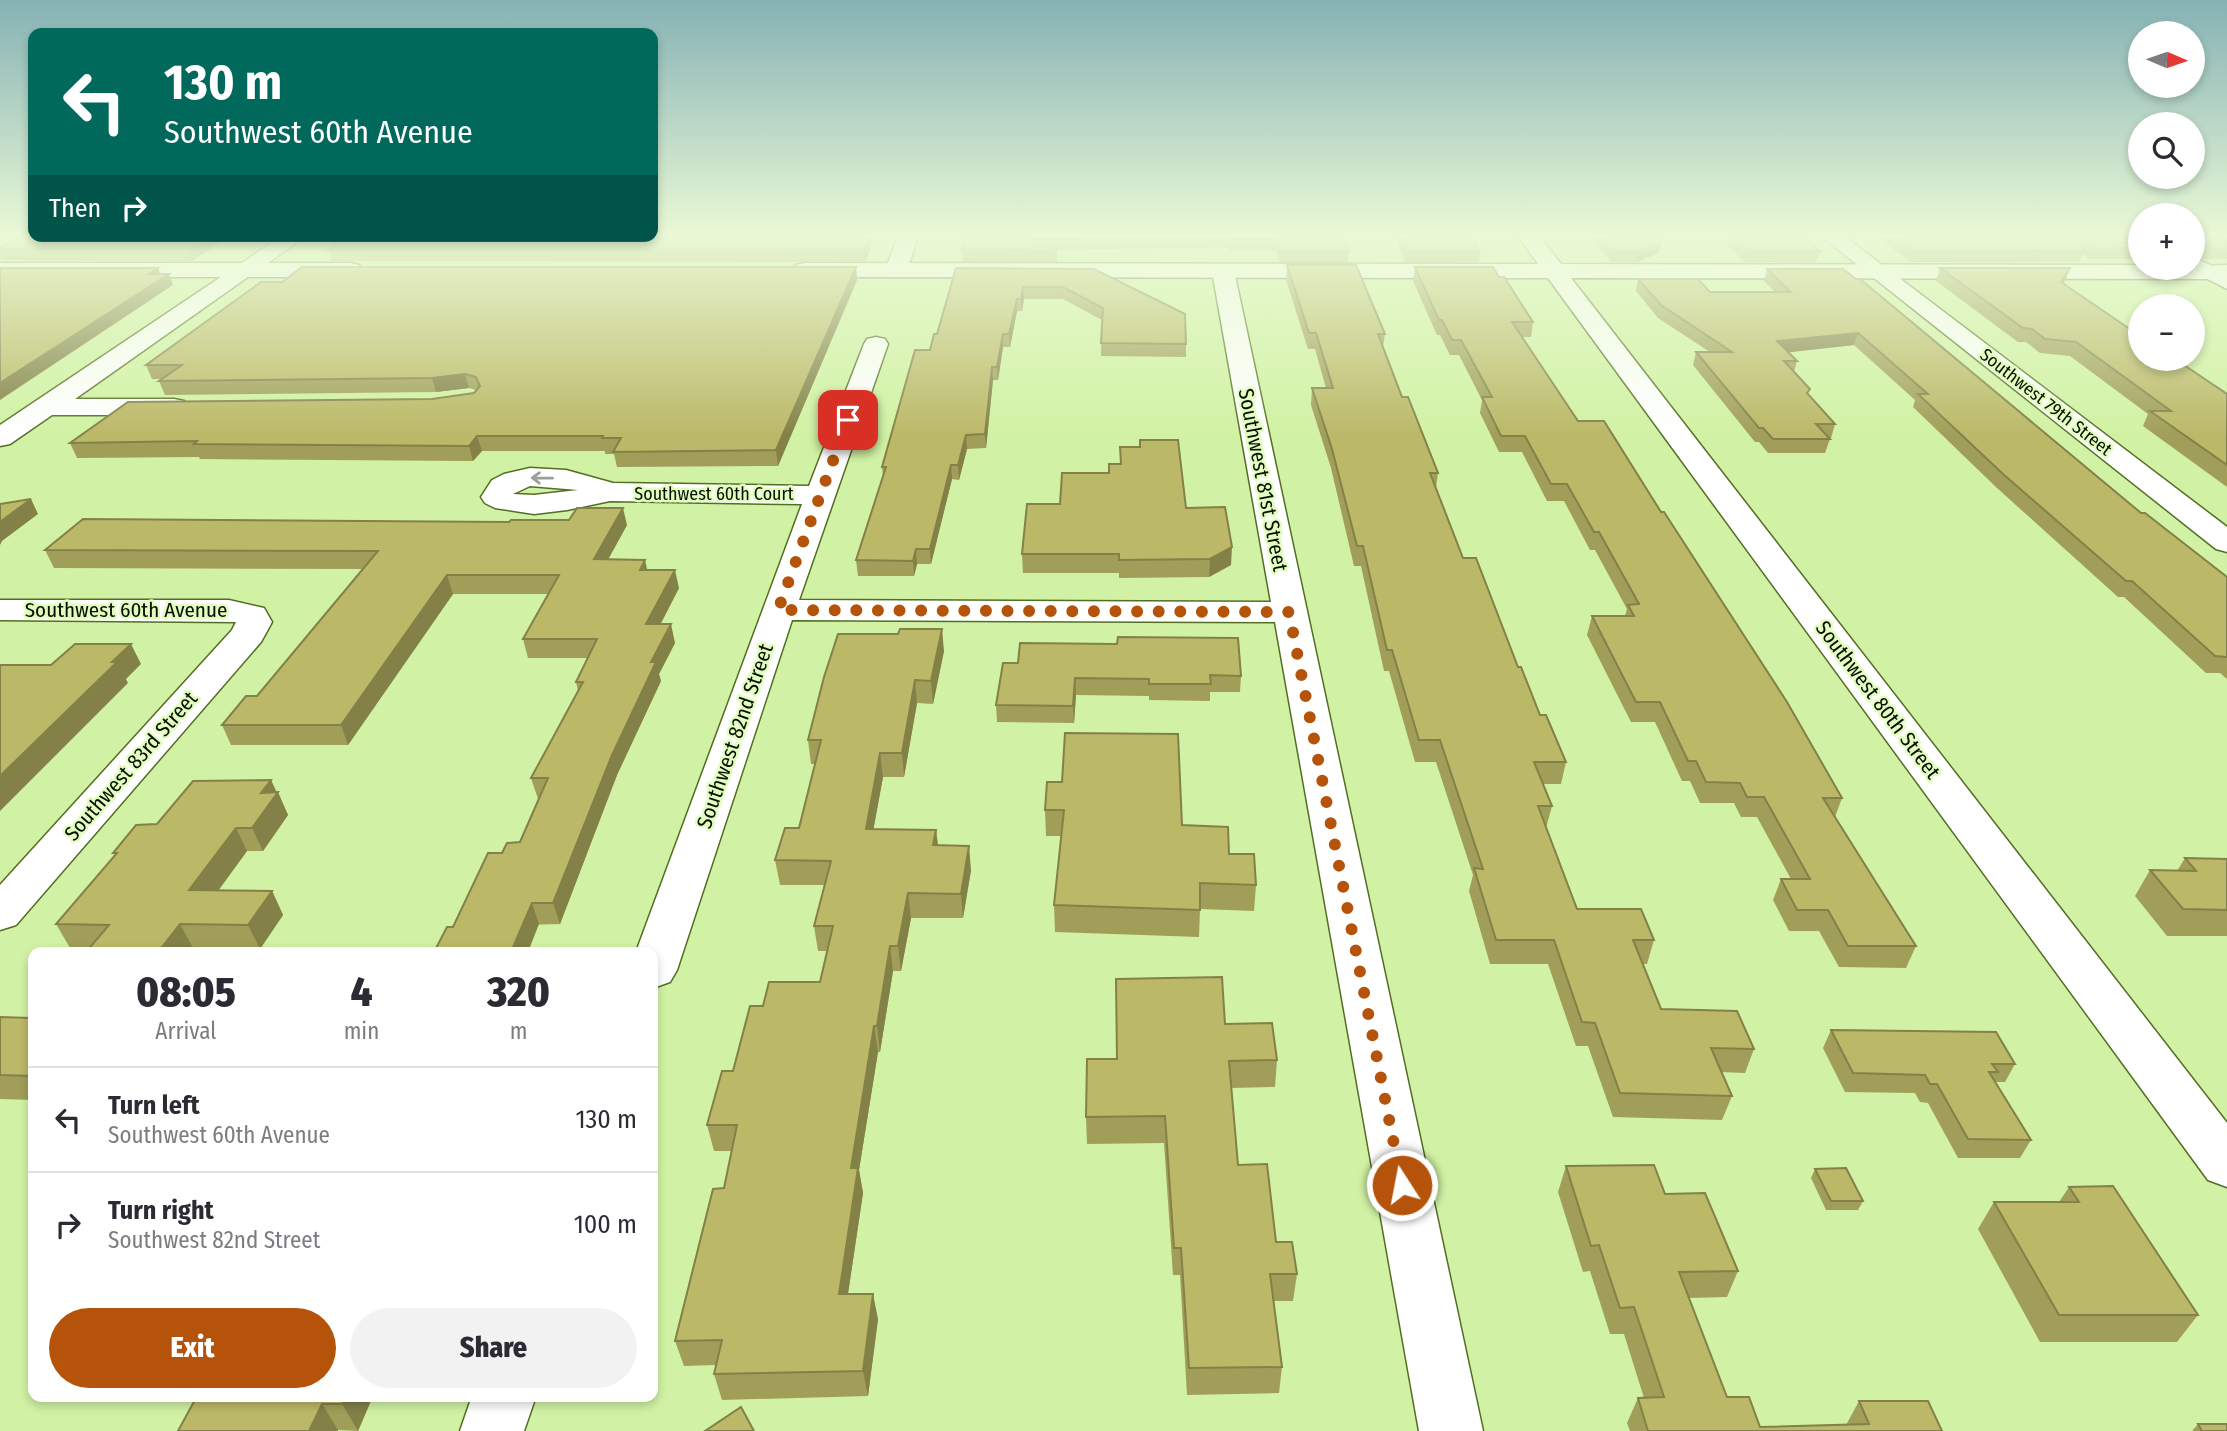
<!DOCTYPE html>
<meta charset="utf-8">
<style>
body{margin:0;font-family:"Fira Sans Condensed",sans-serif;background:#f2f2f3;color:#2b2b33;height:100vh;display:flex;flex-direction:column;font-size:26px;white-space:nowrap}
*{box-sizing:border-box;margin:0}
p{font-size:23px;color:#7c7c81}
.icon{flex:none;width:38px;height:38px;fill:none;stroke:currentColor;stroke-width:2;stroke-linecap:round;stroke-linejoin:round}
.map{position:relative;flex:1;overflow:hidden}
.drawer{position:absolute;left:28px;top:947px;width:630px;height:455px;display:flex;flex-direction:column;background:#fff;border-radius:14px;box-shadow:0 4px 10px #0003}
.drawer>*{flex:none}
.banner{position:absolute;left:28px;top:28px;width:630px;height:214px;border-radius:14px;box-shadow:0 4px 10px #0003;background:#00695c;color:#fff;overflow:hidden}
.needle{width:46px;rotate:92deg}
.fabs{position:absolute;left:2128px;top:21px;display:grid;gap:14px}
.fabs a{display:grid;place-items:center;width:77px;height:77px;border-radius:50%;background:#fff;box-shadow:0 4px 10px #0003;font-size:35px}
.pin{position:absolute;display:grid;place-items:center;width:60px;height:60px;color:#fff;margin:-30px;border-radius:14px;box-shadow:0 4px 10px #0006}
.me{position:absolute;width:77px;margin:-38px;rotate:349deg;stroke-linejoin:round;filter:drop-shadow(0 0 5px #0008)}
.turn{display:flex;align-items:center;gap:24px;height:147px;padding:0 21px;font-size:32px}
.turn .icon{width:91px;height:91px;stroke-width:2.5}
.turn b{display:block;font-size:49px;line-height:60px}
.then{display:flex;align-items:center;height:66px;padding:0 21px;background:#0003;gap:14px;font-size:26px}
.eta{display:flex;justify-content:space-evenly;align-items:center;height:119px;text-align:center}
.eta b{font-size:42px;font-weight:800;line-height:49px}
.action{display:flex;gap:14px;margin-top:auto;padding:14px 21px}
.action a{flex:1;height:80px;border-radius:42px;background:#b45309;color:#fff;font-size:28px;font-weight:800;line-height:80px;text-align:center}
.action a+a{background:#f2f2f3;color:#2b2b33}
ul{padding:0;list-style:none}
li{display:flex;align-items:center;gap:21px;height:105px;padding:0 21px;border-top:2px solid #e1e1e2}
li div{flex:1}
li b{display:block;font-size:26px}
li em{font-style:normal}
.map>svg:first-child{display:block}
.lines{fill:none;stroke-linecap:round;stroke-linejoin:round}
.minor-casing{stroke:#536e23;stroke-width:3}
.tertiary-casing{stroke:#536e23;stroke-width:3}
.minor{fill:#fff;fill-rule:evenodd}
.tertiary{fill:#fff;fill-rule:evenodd}
.wall{fill:#a19e59}
.shaded-wall{fill:#838148}
.building{fill:#bbb867;stroke:#838148;stroke-width:2}
.oneway{stroke:#9b9f99}
.route{stroke:#b45309;stroke-width:12;stroke-dasharray:0 21.6}
.labels{text-anchor:middle;stroke-width:5;stroke-linejoin:round;paint-order:stroke}
.far-street-label{font-size:18px;fill:#060f00;stroke:#e2fdbf}
.street-label{font-size:21px;fill:#060f00;stroke:#e2fdbf}
</style>
<div class="map">
<svg width="2227" height="1431" viewBox="0 0 2227 1431">
<rect width="100%" height="100%" fill="#d1f2a4"/>
<g class="lines">
<g class="minor-casing">
<g id="minor">
<polygon points="282,236 306,236 75,399 174,399 184,401 188,407 184,413 174,415 52,415 10,444 0,446 0,425"/>
<polygon points="898,236 918,236 907,271 904,276 888,276 885,271"/>
<polygon points="1821,236 1844,236 2227,527 2227,552 2216,549"/>
<polygon points="2193,257 2227,273 2227,289 2186,268 2193,268"/>
<path d="M1223,264L1231,266L1234,271L1483,1431H1419L1275,622L792,620L677,970L670,982L653,988V952H636L802,504L610,501L567,510L534,514L495,508L485,503L481,497L492,480L504,474L530,468L566,470L613,483L809,486L864,344L867,339L876,337L885,339L888,344L799,600L1271,602L1212,271L1215,266ZM530,486L578,490L534,495L513,494Z"/>
<polygon points="0,600 229,600 264,608 272,622 261,642 16,925 0,930 0,885 232,630 236,622 0,620"/>
<polygon points="472,1396 536,1396 524,1431 460,1431"/>
</g>
</g>
<g class="tertiary-casing">
<g id="tertiary">
<polygon points="1518,236 1539,236 1561,264 2140,265 2140,268 2227,265 2227,279 1571,278 2227,1123 2227,1187 2208,1180 1548,278 804,277 796,275 793,270 796,265 804,263 1538,264"/>
<polygon points="0,263 351,263 359,265 362,270 359,275 351,277 0,277"/>
</g>
</g>
<use href="#minor" class="minor"/>
<use href="#tertiary" class="tertiary"/>
</g>
<g class="wall">
<polygon points="229,236 192,261 2,260 0,257 0,247"/>
<polygon points="312,236 873,236 873,241 865,262 332,261 328,250 337,243"/>
<polygon points="965,236 1343,236 1349,251 1348,262 1280,262 1276,250 1229,250 1229,247 1055,250 1057,251 1057,262 962,262 961,250"/>
<polygon points="1394,236 1471,236 1480,251 1479,262 1405,262"/>
<polygon points="1589,236 1654,236 1658,253 1637,262 1611,262"/>
<polygon points="1731,236 1801,236 1820,251 1816,262 1745,262 1728,246"/>
<polygon points="1876,236 2140,236 2140,259 2090,259 2083,254 2078,262 1911,262"/>
<polygon points="2193,236 2227,236 2227,259 2204,259 2193,255"/>
<polygon points="1287,265 1385,334 1383,347 1402,397 1438,473 1436,488 1463,558 1518,667 1540,715 1566,762 1561,784 1543,784 1552,806 1546,828 1577,909 1654,940 1647,964 1642,964 1661,1009 1754,1049 1745,1073 1721,1072 1732,1096 1722,1120 1613,1117 1588,1046 1576,1046 1548,964 1490,964 1469,891 1473,875 1436,762 1415,762 1389,671 1384,671 1361,566 1354,566 1331,468 1311,405 1312,388 1326,388 1315,349 1308,349 1286,280"/>
<polygon points="856,267 857,280 778,466 617,467 614,454 605,454 605,451 482,451 473,461 200,459 199,457 77,458 70,443 432,399 474,393 476,390 469,388 436,392 165,395 159,381 161,379 152,379 146,365 282,282"/>
<polygon points="1415,267 1499,277 1533,322 1531,337 1522,337 1578,421 1661,512 1842,798 1835,817 1916,946 1906,968 1839,967 1819,931 1789,931 1773,900 1781,879 1791,879 1757,817 1741,817 1734,803 1700,803 1690,781 1682,781 1655,722 1631,722 1587,635 1592,616 1625,616 1627,609 1595,550 1590,550 1564,501 1547,501 1522,452 1499,452 1480,413 1482,400 1459,355 1450,355 1440,335 1437,335 1413,281"/>
<polygon points="956,268 1094,269 1186,344 1186,357 1101,356 1102,320 1063,299 1024,299 1022,311 1017,311 1010,347 1003,347 998,380 993,380 986,448 967,449 959,480 952,479 931,564 917,564 914,576 858,576 856,560 883,476 882,467 937,334"/>
<polygon points="1940,268 2070,268 2063,284 2227,394 2227,487 2143,426 2148,414 2070,356 2040,353 2026,342 2018,342 1936,281"/>
<polygon points="1767,269 2141,513 2227,577 2227,679 2220,673 2206,673 2124,597 2118,597 1997,488 1913,407 1915,400 1854,345 1788,352 1797,361 1794,372 1808,395 1835,424 1831,438 1828,438 1830,439 1825,453 1768,453 1759,442 1755,442 1693,365 1696,352 1710,352 1658,318 1636,291 1638,279 1710,292 1775,292 1764,281"/>
<polygon points="1186,508 1231,565 1209,577 1119,578 1119,573 1023,573 1022,554"/>
<polygon points="627,525 608,559 647,570 679,588 660,624 675,643 659,674 661,681 617,775 560,924 453,927 502,853 520,842 539,799 538,799 531,778 578,691 576,682 588,658 528,658 523,639 548,594 453,594 348,745 231,745 222,725 257,696 362,569 54,568 45,550"/>
<polygon points="944,651 933,704 917,703 904,777 883,777 873,830 936,830 938,845 971,870 963,918 911,918 901,971 893,971 880,1052 878,1052 859,1170 863,1193 848,1294 878,1319 868,1396 722,1400 714,1374 716,1365 684,1366 675,1341 724,1188 732,1151 714,1151 707,1125 763,1006 820,982 827,951 818,951 814,926 824,885 780,885 775,860 799,828 815,764 811,764 808,740"/>
<polygon points="1003,663 1241,676 1240,692 1210,692 1210,701 1149,700 1149,696 1076,695 1074,723 997,722 996,705"/>
<polygon points="271,780 288,815 263,851 247,851 218,891 272,891 283,915 260,949 193,948 189,952 86,952 89,948 70,948 56,924 115,855 113,853 157,824"/>
<polygon points="1062,782 1182,825 1229,854 1256,885 1254,911 1200,909 1199,937 1055,932 1054,905 1062,836 1046,836 1045,810"/>
<polygon points="2185,858 2227,859 2227,936 2167,936 2135,896 2150,870 2177,871"/>
<polygon points="1116,979 1225,1024 1277,1060 1275,1087 1231,1088 1238,1165 1276,1242 1297,1274 1293,1301 1274,1301 1282,1367 1279,1393 1187,1395 1180,1275 1173,1275 1164,1143 1087,1144 1086,1117 1117,1059"/>
<polygon points="33,1016 33,1100 0,1099 0,1017 31,1018"/>
<polygon points="1831,1030 2015,1064 2005,1082 1995,1082 2031,1140 2020,1158 1958,1158 1928,1103 1920,1102 1915,1093 1845,1092 1823,1048"/>
<polygon points="1566,1166 1665,1194 1738,1271 1727,1297 1689,1298 1727,1397 1760,1427 1846,1425 1859,1401 1942,1431 1630,1431 1627,1423 1638,1398 1644,1398 1624,1334 1610,1334 1590,1271 1583,1272 1558,1192"/>
<polygon points="1815,1169 1863,1201 1858,1210 1826,1210 1811,1178"/>
<polygon points="2069,1187 2198,1315 2177,1342 2040,1342 1978,1229 1994,1202 2059,1202"/>
<polygon points="197,1396 373,1396 358,1431 338,1430"/>
<polygon points="2198,1424 2227,1431 2192,1431"/>
</g>
<g class="shaded-wall">
<polygon points="208,236 229,236 192,261 187,249"/>
<polygon points="870,236 873,236 873,241 865,262 864,250"/>
<polygon points="1661,243 1658,253 1637,262 1639,252"/>
<polygon points="2087,244 2083,254 2078,262 2082,251"/>
<polygon points="856,267 857,280 778,466 776,450"/>
<polygon points="158,268 162,278 169,274 173,285 0,400 0,383"/>
<polygon points="2070,268 2065,281 2055,296 2061,282"/>
<polygon points="1023,287 1024,299 1022,311 1021,299"/>
<polygon points="1017,299 1017,311 1010,347 1009,334"/>
<polygon points="1858,333 1854,345 1773,354 1777,341"/>
<polygon points="1003,334 1003,347 998,380 997,367"/>
<polygon points="992,367 993,380 986,448 985,434"/>
<polygon points="465,374 469,388 436,392 432,378"/>
<polygon points="966,435 967,449 959,480 958,465"/>
<polygon points="477,436 482,451 473,461 469,446"/>
<polygon points="951,465 952,479 931,564 930,549"/>
<polygon points="31,499 38,514 2,541 0,545 0,522"/>
<polygon points="623,508 627,525 598,578 594,559"/>
<polygon points="1232,547 1231,565 1209,577 1210,559"/>
<polygon points="916,549 917,564 914,576 913,561"/>
<polygon points="645,560 649,578 640,570"/>
<polygon points="675,570 679,588 651,643 646,624"/>
<polygon points="447,575 453,594 348,745 341,725"/>
<polygon points="671,624 675,643 659,674 661,681 617,775 560,924 553,903 612,755 651,662"/>
<polygon points="942,629 944,651 933,704 931,681"/>
<polygon points="131,644 141,664 126,679 128,683 0,811 0,776"/>
<polygon points="1075,678 1076,695 1074,723 1073,706"/>
<polygon points="915,680 917,703 904,777 902,753"/>
<polygon points="880,753 883,777 869,854 866,829"/>
<polygon points="271,780 277,794 278,792 288,815 263,851 252,828 261,793"/>
<polygon points="236,828 247,851 201,914 189,890"/>
<polygon points="936,830 939,855 933,845"/>
<polygon points="969,846 971,870 963,918 961,894"/>
<polygon points="272,891 283,915 260,949 248,925"/>
<polygon points="908,893 911,918 901,971 898,946"/>
<polygon points="532,903 539,924 528,952 511,952"/>
<polygon points="180,924 193,948 189,952 158,952"/>
<polygon points="890,946 893,971 880,1052 877,1026"/>
<polygon points="874,1026 878,1052 859,1170 863,1193 844,1320 839,1294 851,1168"/>
<polygon points="873,1294 878,1319 868,1396 863,1371"/>
<polygon points="346,1396 373,1396 358,1431 342,1404"/>
<polygon points="322,1404 338,1430 338,1431 309,1431"/>
</g>
<g class="building">
<polygon points="22,236 208,236 187,249 0,249 0,247"/>
<polygon points="346,236 870,236 864,250 328,250"/>
<polygon points="965,236 1213,236 1033,239 1057,251 961,250"/>
<polygon points="1229,236 1343,236 1349,251 1281,251 1277,239 1230,239"/>
<polygon points="1400,236 1471,236 1480,251 1407,251"/>
<polygon points="1600,236 1654,236 1661,243 1639,252 1613,252"/>
<polygon points="1733,236 1801,236 1820,251 1748,251"/>
<polygon points="1894,236 2140,236 2140,248 2095,248 2087,244 2082,251 1914,251"/>
<polygon points="2193,236 2227,236 2227,248 2208,248 2197,244 2195,248 2193,248"/>
<polygon points="1287,265 1356,265 1385,334 1378,334 1402,397 1408,397 1438,473 1430,473 1463,558 1476,558 1518,667 1521,667 1540,715 1546,715 1566,762 1534,762 1552,806 1538,806 1577,909 1641,909 1654,940 1633,940 1661,1009 1737,1011 1754,1049 1711,1048 1732,1096 1620,1093 1595,1023 1582,1022 1554,940 1496,940 1474,868 1483,869 1440,740 1419,740 1392,650 1387,650 1363,546 1357,546 1332,449 1312,388 1333,388 1316,333 1309,333"/>
<polygon points="302,267 856,267 776,450 613,452 621,438 602,438 603,436 477,436 469,446 194,444 197,441 70,443 128,402 432,399 474,393 480,386 476,377 465,374 432,378 159,381 182,365 146,365 261,282 282,282"/>
<polygon points="1415,267 1493,267 1499,277 1504,277 1533,322 1512,322 1578,421 1604,421 1661,512 1664,512 1787,702 1842,798 1823,798 1916,946 1848,946 1828,910 1797,910 1781,879 1810,879 1764,797 1747,797 1740,783 1706,782 1696,761 1688,761 1660,702 1636,702 1592,616 1634,616 1628,605 1639,604 1599,532 1594,532 1567,484 1551,484 1525,436 1501,436 1482,397 1492,397 1461,340 1452,340 1442,320 1439,320"/>
<polygon points="0,268 158,268 149,274 169,274 0,383"/>
<polygon points="956,268 1094,269 1185,314 1186,344 1101,343 1103,308 1063,287 1023,287 1021,299 1017,299 1009,334 1003,334 997,367 992,367 985,434 966,435 958,465 951,465 930,549 916,549 913,561 856,560 886,467 882,467 915,350 930,350 934,334 937,334"/>
<polygon points="1940,268 2070,268 2061,282 2140,336 2140,359 2175,359 2227,394 2227,465 2150,411 2171,411 2076,342 2045,339 2032,329 2023,328"/>
<polygon points="1767,269 1843,269 1856,279 1860,279 2141,513 2145,513 2227,577 2227,657 2215,656 2132,581 2126,581 2003,474 1918,394 1928,394 1858,333 1777,341 1797,361 1784,361 1810,389 1807,393 1835,424 1816,424 1830,439 1773,439 1763,428 1759,428 1696,352 1732,352 1661,305 1638,279 1698,279 1710,292 1791,292"/>
<polygon points="1140,440 1178,440 1186,508 1225,507 1232,547 1210,559 1119,560 1119,554 1022,554 1027,504 1060,504 1062,473 1109,473 1109,464 1121,464 1120,447 1140,447"/>
<polygon points="31,499 0,522 0,504"/>
<polygon points="577,508 623,508 594,559 645,560 640,570 675,570 646,624 671,624 651,662 656,662 612,755 553,903 532,903 511,952 434,952 447,927 453,927 488,853 502,853 507,843 520,842 548,778 531,778 583,682 576,682 597,639 523,639 559,575 447,575 341,725 222,725 246,696 257,696 378,551 45,550 83,519 509,522 511,520 569,520"/>
<polygon points="900,629 942,629 931,681 915,680 902,753 880,753 866,829 936,830 933,845 969,846 961,894 908,893 898,946 890,946 877,1026 874,1026 851,1168 858,1168 839,1294 873,1294 863,1371 714,1374 722,1340 675,1341 713,1189 724,1188 737,1125 707,1125 722,1071 733,1071 750,1006 763,1006 769,982 820,982 833,926 814,926 831,861 775,860 785,828 799,828 821,740 808,740 824,677 838,634 898,634"/>
<polygon points="1118,637 1238,638 1241,676 1210,675 1211,684 1149,684 1149,679 1075,678 1073,706 996,705 1003,663 1018,663 1020,643 1117,644"/>
<polygon points="75,644 131,644 112,662 117,662 0,776 0,665 51,665"/>
<polygon points="1065,733 1178,734 1182,825 1228,827 1229,854 1254,854 1256,885 1200,883 1200,910 1054,905 1064,810 1045,810 1047,782 1062,782"/>
<polygon points="271,780 261,793 278,792 252,828 236,828 189,890 272,891 248,925 180,924 158,952 86,952 109,925 56,924 117,853 113,853 136,825 157,824 193,781"/>
<polygon points="2185,858 2227,859 2227,910 2183,909 2150,870 2196,871"/>
<polygon points="1222,977 1225,1024 1272,1023 1277,1060 1229,1061 1238,1165 1267,1164 1276,1242 1292,1242 1297,1274 1270,1274 1282,1367 1189,1368 1181,1248 1174,1248 1165,1116 1086,1117 1087,1059 1117,1059 1116,979"/>
<polygon points="33,1016 33,1076 0,1075 0,1017 31,1018"/>
<polygon points="1831,1030 1996,1032 2015,1064 1992,1064 1998,1072 1989,1072 2031,1140 1968,1139 1937,1084 1930,1084 1925,1075 1853,1073"/>
<polygon points="1654,1165 1665,1194 1705,1193 1738,1271 1679,1272 1727,1397 1749,1397 1760,1427 1869,1424 1859,1401 1928,1401 1942,1431 1648,1431 1638,1398 1664,1397 1634,1307 1620,1308 1599,1245 1591,1246 1566,1166"/>
<polygon points="1846,1168 1863,1201 1831,1201 1815,1169"/>
<polygon points="2113,1186 2198,1315 2059,1315 1994,1202 2079,1202 2069,1187"/>
<polygon points="197,1396 346,1396 342,1404 322,1404 309,1431 178,1431"/>
<polygon points="741,1407 754,1431 705,1431"/>
<polygon points="2198,1424 2227,1424 2227,1431 2202,1431"/>
</g>
<defs><path id="oneway-shaft" d="M-6 0H5M1.5-3L5.5 0L1.5 3" fill="none" stroke-width="1.6" stroke-linecap="round" stroke-linejoin="round" transform="scale(1.75)"/></defs>
<use class="oneway" href="#oneway-shaft" transform="translate(542 478) rotate(-179)"/>
<linearGradient id="sky" x2="0" y2="1"><stop stop-color="#85b2b4"/><stop offset="0.54" stop-color="#eaf9d6"/><stop offset="1" stop-color="#eaf9d6" stop-opacity="0"/></linearGradient>
<rect width="2227" height="436" fill="url(#sky)"/>
<g class="lines">
<polyline class="route" points="848,420 778,610 1289,612 1402,1185"/>
</g>
<g class="labels">
<g class="far-street-label">
<text transform="translate(2046 402) rotate(38)" y="6">Southwest 79th Street</text>
<text x="714" y="500">Southwest 60th Court</text>
</g>
<g class="street-label">
<text transform="translate(1263 480) rotate(79)" y="7">Southwest 81st Street</text>
<text x="126" y="617">Southwest 60th Avenue</text>
<text transform="translate(1878 700) rotate(53)" y="7">Southwest 80th Street</text>
<text transform="translate(735 736) rotate(-71)" y="7">Southwest 82nd Street</text>
<text transform="translate(131 766) rotate(-49)" y="7">Southwest 83rd Street</text>
</g>
</g>
</svg>
<div class="fabs">
<a><svg class="needle" viewBox="-14 -14 28 28"><path d="M0-13l5 13h-10z" fill="#e53935"/><path d="M0 13l5-13h-10z" fill="#7c7c81"/></svg></a>
<a><svg class="icon" aria-label="search" viewBox="0 0 24 24"><circle cx="10" cy="10" r="6"/><path d="M15 15l6 6"/></svg></a>
<a>+</a>
<a>−</a>
</div>
<div class="pin" style="left:848px;top:420px;background:#d93025"><svg class="icon" aria-label="arrive" viewBox="0 0 24 24"><path d="M6 21V4h12l-3 4 3 4H6"/></svg></div>
<svg class="me" style="left:1402px;top:1185px" viewBox="-20 -20 40 40"><circle r="17" fill="#b45309" stroke="#fff" stroke-width="3"/><path d="M0-11L8 9 0 5-8 9z" fill="#fff"/></svg>
<div class="banner">
<div class="turn"><svg class="icon" aria-label="left" viewBox="0 0 24 24"><path d="M17 20v-9H6M10 6l-5 5 5 5"/></svg><div><b>130 m</b>Southwest 60th Avenue</div></div>
<div class="then">Then<svg class="icon" aria-label="right" viewBox="0 0 24 24"><path d="M7 20v-9h11M14 6l5 5-5 5"/></svg></div>
</div>
<section class="drawer">
<div class="eta">
<div><b>08:05</b><p>Arrival</p></div>
<div><b>4</b><p>min</p></div>
<div><b>320</b><p>m</p></div>
</div>
<ul>
<li><svg class="icon" aria-label="left" viewBox="0 0 24 24"><path d="M17 20v-9H6M10 6l-5 5 5 5"/></svg><div><b>Turn left</b><p>Southwest 60th Avenue</p></div><em>130 m</em></li>
<li><svg class="icon" aria-label="right" viewBox="0 0 24 24"><path d="M7 20v-9h11M14 6l5 5-5 5"/></svg><div><b>Turn right</b><p>Southwest 82nd Street</p></div><em>100 m</em></li>
</ul>
<div class="action"><a>Exit</a><a>Share</a></div>
</section>
</div>
